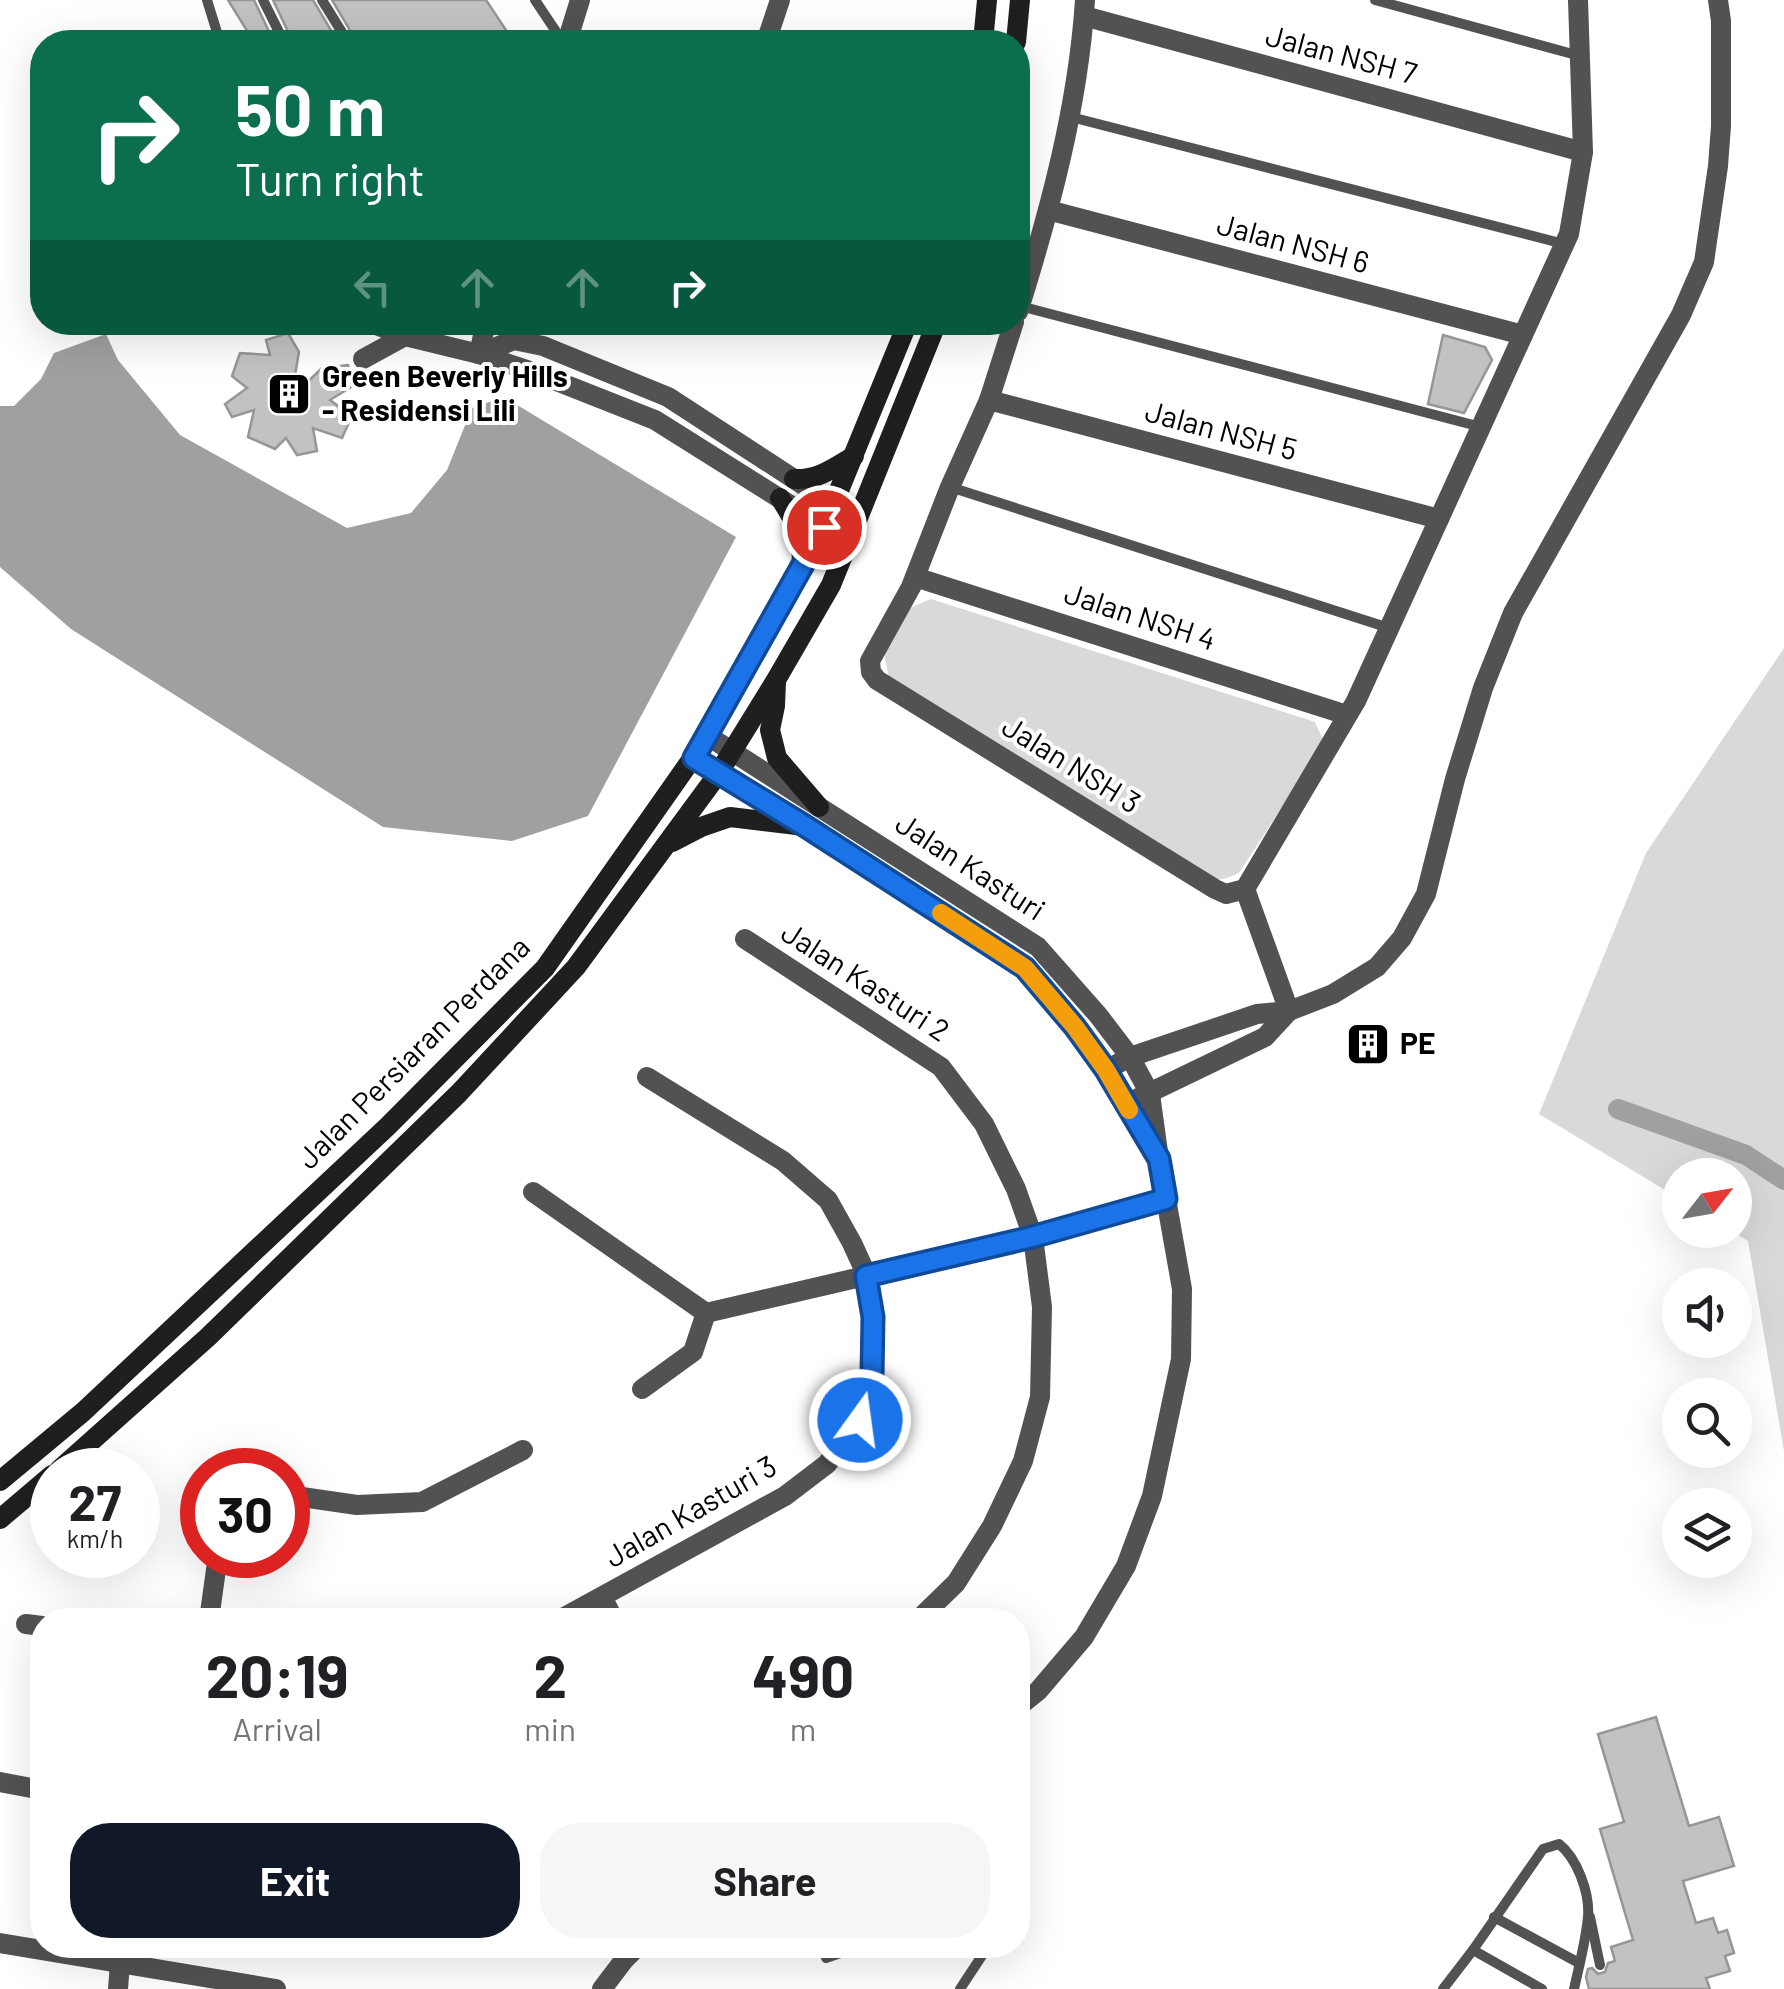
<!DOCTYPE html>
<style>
body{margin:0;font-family:Barlow,sans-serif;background:#f6f6f6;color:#202124;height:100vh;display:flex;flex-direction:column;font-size:38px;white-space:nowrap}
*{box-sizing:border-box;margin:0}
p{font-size:32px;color:#757577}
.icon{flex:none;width:55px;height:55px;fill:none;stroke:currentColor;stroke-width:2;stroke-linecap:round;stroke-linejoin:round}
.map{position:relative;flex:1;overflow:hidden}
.side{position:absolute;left:30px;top:1608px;width:1000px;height:350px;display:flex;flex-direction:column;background:#fff;border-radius:40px;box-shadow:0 10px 40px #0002}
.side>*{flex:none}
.top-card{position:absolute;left:30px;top:30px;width:1000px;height:305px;border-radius:40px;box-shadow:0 10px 40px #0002;background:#0b6e4f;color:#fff;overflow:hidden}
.needle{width:65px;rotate:59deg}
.tools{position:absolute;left:1662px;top:1158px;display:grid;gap:20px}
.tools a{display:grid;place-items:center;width:90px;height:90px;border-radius:50%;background:#fff;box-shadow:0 10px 40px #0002;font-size:50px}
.speed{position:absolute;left:30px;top:1448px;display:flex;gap:20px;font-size:50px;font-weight:700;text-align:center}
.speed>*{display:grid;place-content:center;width:130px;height:130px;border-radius:50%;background:#fff;box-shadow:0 10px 40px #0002;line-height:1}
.speed small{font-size:25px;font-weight:400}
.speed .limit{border:15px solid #d22;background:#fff;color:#111}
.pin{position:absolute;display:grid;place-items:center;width:85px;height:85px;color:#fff;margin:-42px;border:5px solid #fff;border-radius:50%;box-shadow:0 2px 10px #0007}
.me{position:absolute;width:110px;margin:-55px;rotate:14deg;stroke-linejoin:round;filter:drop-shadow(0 0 8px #0008)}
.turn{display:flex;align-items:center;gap:35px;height:210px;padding:0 40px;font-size:45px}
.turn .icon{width:130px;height:130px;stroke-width:2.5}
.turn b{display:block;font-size:70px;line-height:85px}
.lanes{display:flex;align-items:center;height:95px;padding:0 40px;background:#0003;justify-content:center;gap:50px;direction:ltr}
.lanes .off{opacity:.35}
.eta{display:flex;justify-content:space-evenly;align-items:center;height:170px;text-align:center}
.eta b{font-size:60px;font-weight:700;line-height:70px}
.cta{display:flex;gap:20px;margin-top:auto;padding:20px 40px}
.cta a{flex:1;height:115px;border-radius:40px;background:#111827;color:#fff;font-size:40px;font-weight:700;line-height:115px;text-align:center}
.cta a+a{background:#f6f6f6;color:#202124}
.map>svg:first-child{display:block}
.green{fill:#d9d9d9}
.water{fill:#a0a0a0}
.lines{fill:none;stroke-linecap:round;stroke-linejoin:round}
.canal{stroke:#a0a0a0;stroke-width:20}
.building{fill:#c2c2c2;stroke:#969696;stroke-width:2.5}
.service{stroke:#525252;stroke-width:10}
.minor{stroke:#525252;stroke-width:20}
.tertiary{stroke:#525252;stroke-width:20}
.secondary{stroke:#1f1f1f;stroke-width:20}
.route-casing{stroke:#114b97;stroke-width:25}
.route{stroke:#1a73e8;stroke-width:18}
.slow{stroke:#f59e0b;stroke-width:18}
.labels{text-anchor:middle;stroke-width:8;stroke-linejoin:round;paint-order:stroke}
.street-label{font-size:30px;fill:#000;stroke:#fff}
.poi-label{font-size:30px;font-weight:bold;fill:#000;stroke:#fff;text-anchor:start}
</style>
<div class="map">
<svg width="1784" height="1989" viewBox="0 0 1784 1989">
<rect width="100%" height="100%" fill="#fff"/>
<g class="green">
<polygon points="931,599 1315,722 1324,742 1239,873 1227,878 1216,880 889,678 884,653 907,609"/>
<polygon points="1784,648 1784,1451 1748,1241 1731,1230 1735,1230 1735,1175 1680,1175 1680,1199 1539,1114 1646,853"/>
</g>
<polygon class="water" points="106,334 118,360 180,435 347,528 411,513 447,470 472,408 504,397 736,537 588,816 512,841 383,827 71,629 0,567 0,406 14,406 41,379 54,353"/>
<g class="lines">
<polyline class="canal" points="1618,1109 1746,1155 1784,1180"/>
</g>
<g class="building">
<polygon points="228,0 254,0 274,42 254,42"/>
<polygon points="273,0 313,0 338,42 293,42"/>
<polygon points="332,0 486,0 514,42 357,42"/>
<polygon points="288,333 299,352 291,398 322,368 348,365 353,386 330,400 352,416 342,438 313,428 317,451 297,455 286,438 275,449 248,437 254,410 232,417 225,404 247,388 232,376 240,353 270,355 266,340"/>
<polygon points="1443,335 1485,347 1492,360 1464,413 1428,404"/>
<polygon points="1377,1029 1386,1044 1359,1059 1351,1045"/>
<polygon points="1656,1717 1689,1826 1719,1817 1734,1866 1683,1881 1696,1923 1713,1918 1718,1933 1727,1930 1734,1953 1725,1956 1730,1971 1706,1978 1710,1989 1589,1989 1586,1977 1588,1969 1592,1968 1598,1974 1605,1972 1608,1963 1615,1961 1611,1947 1633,1940 1600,1829 1624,1822 1598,1734"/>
</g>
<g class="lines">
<g class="service">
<polyline points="207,0 220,42"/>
<polyline points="263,0 284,42"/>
<polyline points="322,0 348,42"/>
<polyline points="535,0 563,42"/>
<polyline points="1375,0 1580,56"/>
<polyline points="1071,117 1564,244"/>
<polyline points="1020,306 1481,427"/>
<polyline points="950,487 1389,628"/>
<polyline points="1494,1917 1579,1963"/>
<polyline points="1590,1917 1600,1965"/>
<polyline points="1473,1950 1542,1989"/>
<polyline points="826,1958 864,1945"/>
<polyline points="960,1989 989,1945"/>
<path d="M1443,1989L1473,1950L1543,1849L1559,1844C1577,1858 1590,1893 1588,1917C1586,1940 1579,1966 1574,1989"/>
</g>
<g class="minor">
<polyline points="1084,16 1583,152"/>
<polyline points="567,42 580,0"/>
<polyline points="766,42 780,0"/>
<polyline points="1048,210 1523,335"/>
<path d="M1018,312C1050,210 1078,107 1085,0"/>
<polyline points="1014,322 989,400 950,487 911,587 870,661 871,672 877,680 1215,889 1226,894 1245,889"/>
<polyline points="405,336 479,354 536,373 655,420 849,542"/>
<polyline points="479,354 514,340 543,346 668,397 857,520"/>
<polyline points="479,354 486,322"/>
<polyline points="363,359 405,336 368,322"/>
<polyline points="989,400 1439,519"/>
<polyline points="915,577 1347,715"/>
<polyline points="745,939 941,1067 984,1124 1016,1189 1033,1237 1042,1307 1040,1397 1023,1461 992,1526 956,1583 918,1620"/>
<polyline points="1289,1011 1245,889 1356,701 1569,234 1583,152 1578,0"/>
<polyline points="1106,1070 1130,1057 1257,1014 1289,1011 1333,994 1377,967 1402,938 1426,894 1455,779 1483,688 1513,613 1681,315 1704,262 1718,166 1721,126 1721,21 1718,0"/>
<polyline points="1126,1104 1265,1037 1289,1011"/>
<polyline points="533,1192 706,1313 693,1352 642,1389"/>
<polyline points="706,1313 1033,1237 1166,1199"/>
<polyline points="288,1495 357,1505 422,1502 523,1450"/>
<polyline points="602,1597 614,1620"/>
<polyline points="209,1620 218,1555"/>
<polyline points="559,1620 785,1496 827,1464 860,1419 872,1374 873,1317 867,1276 852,1243 828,1200 783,1161 647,1077"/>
<polyline points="26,1624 42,1626"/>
<polyline points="0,1782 42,1790"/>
<polyline points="0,1943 276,1989"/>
<polyline points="118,1989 120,1963"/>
</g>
<g class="tertiary">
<polyline points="708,736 1038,947 1098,1015 1130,1057 1150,1094 1159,1159 1182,1289 1181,1359 1152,1496 1126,1566 1084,1637 1038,1691 1018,1707"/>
<polyline points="694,758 805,826 1025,968 1075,1027 1106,1070 1153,1149"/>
<polyline points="602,1989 624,1960 639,1945"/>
</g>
<g class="secondary">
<polyline points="983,42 987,0"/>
<polyline points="1016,42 1020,0"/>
<path d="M794,479C818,480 834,468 854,456"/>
<path d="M780,498C797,524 802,534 802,565"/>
<polyline points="776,682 775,706 770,730 777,758 819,807"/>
<polyline points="672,842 701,827 730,817 805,826"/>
<polyline points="59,1470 208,1337 459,1093 576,967 718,774 776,680 831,585 937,322"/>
<polyline points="0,1481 83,1412 388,1126 545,968 708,736 824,527 908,322"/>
<polyline points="0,1519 52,1475"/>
</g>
</g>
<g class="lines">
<g class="route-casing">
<polyline id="route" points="824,527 694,758 805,826 1025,968 1075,1027 1106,1070 1159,1159 1166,1199 1032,1237 866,1276 873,1317 872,1374 860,1420"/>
</g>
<use href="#route" class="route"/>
<polyline class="slow" points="941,913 1025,968 1075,1027 1106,1070 1129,1110"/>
</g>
<defs>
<g id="building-square" transform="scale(2.25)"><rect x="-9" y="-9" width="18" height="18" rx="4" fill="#000" stroke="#fff"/><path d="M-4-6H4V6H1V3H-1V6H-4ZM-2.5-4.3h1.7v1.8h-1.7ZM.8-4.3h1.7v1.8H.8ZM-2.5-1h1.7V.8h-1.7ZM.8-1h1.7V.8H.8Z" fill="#fff"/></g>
</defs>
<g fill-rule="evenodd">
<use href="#building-square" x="289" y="394"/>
<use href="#building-square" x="1368" y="1044"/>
</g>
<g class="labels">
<g class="street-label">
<text transform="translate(1341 55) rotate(15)" y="10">Jalan NSH 7</text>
<text transform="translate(1293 244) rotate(15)" y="10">Jalan NSH 6</text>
<text transform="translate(1221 431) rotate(15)" y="10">Jalan NSH 5</text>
<text transform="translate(1140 617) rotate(18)" y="10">Jalan NSH 4</text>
<text transform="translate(1071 765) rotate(32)" y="10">Jalan NSH 3</text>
<text transform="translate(970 867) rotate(33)" y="10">Jalan Kasturi</text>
<text transform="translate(865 982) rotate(33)" y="10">Jalan Kasturi 2</text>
<text transform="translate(414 1053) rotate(-45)" y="10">Jalan Persiaran Perdana</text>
<text transform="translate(691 1512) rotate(-30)" y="10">Jalan Kasturi 3</text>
</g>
<g class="poi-label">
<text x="322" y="387">Green Beverly Hills<tspan x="322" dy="34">- Residensi Lili</tspan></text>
<text x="1400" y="1054">PE</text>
</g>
</g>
</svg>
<div class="tools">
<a><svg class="needle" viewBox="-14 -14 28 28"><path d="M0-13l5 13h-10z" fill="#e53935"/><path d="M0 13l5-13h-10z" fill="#757577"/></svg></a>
<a><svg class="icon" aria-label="sound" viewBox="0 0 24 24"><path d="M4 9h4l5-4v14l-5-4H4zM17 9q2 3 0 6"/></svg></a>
<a><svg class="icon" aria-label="search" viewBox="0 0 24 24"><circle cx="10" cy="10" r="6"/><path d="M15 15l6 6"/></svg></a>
<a><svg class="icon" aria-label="layers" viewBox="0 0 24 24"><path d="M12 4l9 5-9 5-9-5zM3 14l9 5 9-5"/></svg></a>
</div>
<div class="speed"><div>27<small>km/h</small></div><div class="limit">30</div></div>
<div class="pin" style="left:824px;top:527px;background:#d93025"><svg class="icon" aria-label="arrive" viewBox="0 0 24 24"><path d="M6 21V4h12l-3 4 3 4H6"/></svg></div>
<svg class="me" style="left:860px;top:1420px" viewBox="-20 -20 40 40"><circle r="17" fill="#1a73e8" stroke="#fff" stroke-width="3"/><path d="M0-11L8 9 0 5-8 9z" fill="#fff"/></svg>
<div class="top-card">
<div class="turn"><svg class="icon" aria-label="right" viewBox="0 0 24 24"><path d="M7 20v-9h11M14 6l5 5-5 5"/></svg><div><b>50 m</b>Turn right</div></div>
<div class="lanes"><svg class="icon off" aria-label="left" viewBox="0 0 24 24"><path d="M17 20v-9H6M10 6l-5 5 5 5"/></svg><svg class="icon off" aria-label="ahead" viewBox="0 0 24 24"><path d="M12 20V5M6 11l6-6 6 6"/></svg><svg class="icon off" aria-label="ahead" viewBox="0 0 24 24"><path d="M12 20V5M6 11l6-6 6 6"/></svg><svg class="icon" aria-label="right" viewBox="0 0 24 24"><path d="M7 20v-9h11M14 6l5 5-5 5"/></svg></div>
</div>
<section class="side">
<div class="eta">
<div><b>20:19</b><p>Arrival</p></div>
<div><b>2</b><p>min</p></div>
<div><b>490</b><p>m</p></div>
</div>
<div class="cta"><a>Exit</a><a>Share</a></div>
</section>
</div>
